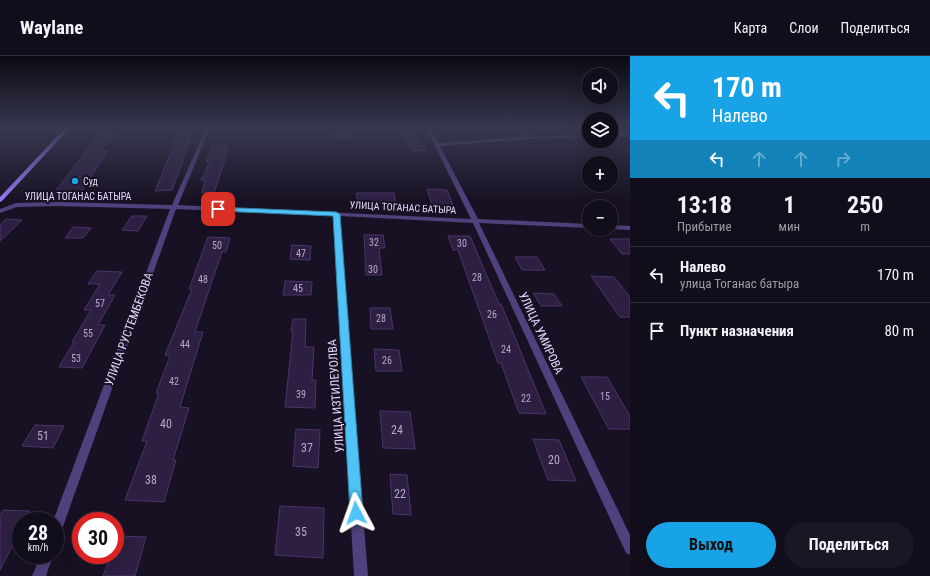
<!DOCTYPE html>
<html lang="ru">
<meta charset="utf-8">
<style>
body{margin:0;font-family:"Roboto Condensed",sans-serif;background:#1b1623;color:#f1f3f6;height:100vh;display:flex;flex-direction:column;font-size:15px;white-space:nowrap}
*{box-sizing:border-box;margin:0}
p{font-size:13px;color:#9c9ca2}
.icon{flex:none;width:22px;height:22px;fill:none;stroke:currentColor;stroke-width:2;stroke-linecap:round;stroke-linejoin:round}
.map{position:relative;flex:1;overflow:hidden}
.details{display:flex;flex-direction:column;background:#120d1a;width:300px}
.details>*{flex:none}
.banner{background:#18a3e6;color:#fff;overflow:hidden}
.buttons{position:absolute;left:582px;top:12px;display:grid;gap:8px}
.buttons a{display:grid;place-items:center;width:36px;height:36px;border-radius:50%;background:#120d1a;box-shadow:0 4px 16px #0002,0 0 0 1px #312d39;font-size:20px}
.speed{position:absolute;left:12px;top:456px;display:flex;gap:8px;font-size:20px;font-weight:700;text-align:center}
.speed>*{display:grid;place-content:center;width:52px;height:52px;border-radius:50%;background:#120d1a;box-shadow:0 4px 16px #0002,0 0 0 1px #312d39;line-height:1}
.speed small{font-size:10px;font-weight:400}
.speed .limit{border:6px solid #d22;background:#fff;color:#111}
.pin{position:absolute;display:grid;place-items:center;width:34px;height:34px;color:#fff;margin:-17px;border-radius:8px;box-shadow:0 2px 6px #0006}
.me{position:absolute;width:44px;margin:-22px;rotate:356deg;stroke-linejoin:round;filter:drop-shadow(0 0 3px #0008)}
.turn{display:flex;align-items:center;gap:14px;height:84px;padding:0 16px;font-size:18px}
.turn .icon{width:52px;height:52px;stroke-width:2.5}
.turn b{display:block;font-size:28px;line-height:34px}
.lanes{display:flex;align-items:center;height:38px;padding:0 16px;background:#0003;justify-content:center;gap:20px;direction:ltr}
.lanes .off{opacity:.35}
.eta{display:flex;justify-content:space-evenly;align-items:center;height:68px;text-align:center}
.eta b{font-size:24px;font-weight:700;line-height:28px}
.primary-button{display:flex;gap:8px;margin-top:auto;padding:8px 16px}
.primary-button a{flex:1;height:46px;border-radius:24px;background:#18a3e6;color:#111;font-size:16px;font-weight:700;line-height:46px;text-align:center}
.primary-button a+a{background:#1b1623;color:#f1f3f6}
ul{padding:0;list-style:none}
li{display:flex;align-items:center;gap:12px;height:56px;padding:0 16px;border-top:1px solid #312d39}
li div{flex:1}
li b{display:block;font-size:15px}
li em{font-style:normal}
header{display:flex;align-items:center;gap:24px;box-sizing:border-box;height:56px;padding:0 20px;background:#120d1a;border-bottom:1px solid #312d39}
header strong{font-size:19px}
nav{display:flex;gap:22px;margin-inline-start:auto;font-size:14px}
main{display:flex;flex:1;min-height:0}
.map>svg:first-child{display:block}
.building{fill:#2e1f42;stroke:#4b336b}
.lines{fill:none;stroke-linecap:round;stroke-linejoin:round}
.street{fill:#50407d;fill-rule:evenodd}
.secondary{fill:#9677f1;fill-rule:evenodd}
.route{fill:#4fc3f7;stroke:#337fa1}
.poi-dot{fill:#18a3e6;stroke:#181123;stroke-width:1.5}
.labels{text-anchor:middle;stroke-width:4;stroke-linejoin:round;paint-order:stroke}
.far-poi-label{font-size:10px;fill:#e3d6fb;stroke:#181123;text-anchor:start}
.far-street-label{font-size:10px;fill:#e3d6fb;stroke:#181123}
.number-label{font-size:10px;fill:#b6a8cd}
.street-label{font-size:12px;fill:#e3d6fb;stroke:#181123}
.near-number-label{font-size:12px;fill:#b6a8cd}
</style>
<header>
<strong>Waylane</strong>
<nav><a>Карта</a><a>Слои</a><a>Поделиться</a></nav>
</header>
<main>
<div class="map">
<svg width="630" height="520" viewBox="0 0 630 520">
<rect width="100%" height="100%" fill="#181123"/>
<g class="building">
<polygon points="181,72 193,72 184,102 172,134 155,135"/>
<polygon points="333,72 347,72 351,83 336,83"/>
<polygon points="398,72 411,72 426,94 412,95"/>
<polygon points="101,76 115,76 101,96 108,95 81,136 54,137"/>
<polygon points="213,90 228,90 225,97 227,97 214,137 202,137 205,124 201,124 210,106 206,106"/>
<polygon points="427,133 447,134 453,149 432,149"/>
<polygon points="356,137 394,137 396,148 358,147"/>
<polygon points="132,160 147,160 138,175 122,174"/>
<polygon points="6,163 22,164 0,185 0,169"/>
<polygon points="73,171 91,172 83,182 65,182"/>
<polygon points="364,179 383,179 385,192 379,192 382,219 366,219"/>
<polygon points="448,180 470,180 499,248 501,248 514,279 546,358 519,357 501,307 498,307 458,194 453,194"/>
<polygon points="208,181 230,182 226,196 222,196 195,276 203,276 180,351 189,352 173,404 176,404 164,446 125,444 147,385 142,385 159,337 156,337 170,300 165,299 192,233 189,233"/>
<polygon points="610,183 630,183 630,198 622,198"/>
<polygon points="292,189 311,190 310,204 290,203"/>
<polygon points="515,201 537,201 545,214 522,214"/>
<polygon points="97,215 122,216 108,239 115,239 98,269 105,269 82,312 59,311 74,286 72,286 91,254 84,254 100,228 88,228"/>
<polygon points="591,220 614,221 630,241 630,261 620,261"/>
<polygon points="285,225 312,226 311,239 283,239"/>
<polygon points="533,237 554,238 562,250 541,250"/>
<polygon points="370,252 390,252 393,273 371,273"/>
<polygon points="293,263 306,263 305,291 314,291 312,324 316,324 315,352 285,351 293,276 291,276"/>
<polygon points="374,293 399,294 402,315 376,315"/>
<polygon points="581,321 607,321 630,360 630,373 609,373"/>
<polygon points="380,355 410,356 415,393 383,392"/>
<polygon points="35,369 64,370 53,392 22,390"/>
<polygon points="296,373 320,374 318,412 293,410"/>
<polygon points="533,383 559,384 576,425 548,424"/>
<polygon points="390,418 407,419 411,459 393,458"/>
<polygon points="280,450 324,452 323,502 275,499"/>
<polygon points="3,454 30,455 25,465 21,465 21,473 0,514 0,460"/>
<polygon points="117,480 146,481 135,520 103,520 111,499 115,499 115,486"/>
</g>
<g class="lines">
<g class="street">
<polygon points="206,72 210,72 178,149 471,163 426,72 430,72 438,87 526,81 518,72 523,72 530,81 589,79 589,81 529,83 440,90 478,163 589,168 589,172 479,167 630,479 630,499 626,497 473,167 339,160 368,520 354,520 333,160 176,153 61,476 59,480 55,482 55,465 53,465 170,153 57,150 17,151 0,157 0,153 16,147 57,146 172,149"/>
<path d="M614,72C622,72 623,79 630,79V81H611V79H622Z"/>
<polygon points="611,169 630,170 630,174 611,173"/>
<polygon points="41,499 53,499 46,520 32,520"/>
</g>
<polygon class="secondary" points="65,72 70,72 2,145 0,146 0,141"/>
</g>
<linearGradient id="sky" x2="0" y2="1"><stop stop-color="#0d0913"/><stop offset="0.5" stop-color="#373850"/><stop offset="1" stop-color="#373850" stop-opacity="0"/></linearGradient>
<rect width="630" height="145" fill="url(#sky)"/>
<polygon class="route" points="216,151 336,156 340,158 363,457 361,462 356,464 352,462 350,457 333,160 218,155 215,153"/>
<circle class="poi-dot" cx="75" cy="125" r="4"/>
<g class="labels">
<g class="far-poi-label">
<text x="83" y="129">Суд</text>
</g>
<g class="far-street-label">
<text x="78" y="144">УЛИЦА ТОГАНАС БАТЫРА</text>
<text transform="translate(403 151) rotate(3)" y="4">УЛИЦА ТОГАНАС БАТЫРА</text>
</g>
<g class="number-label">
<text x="374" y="190">32</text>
<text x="462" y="191">30</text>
<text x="217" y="193">50</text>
<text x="301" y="201">47</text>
<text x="373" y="217">30</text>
<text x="477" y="225">28</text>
<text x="203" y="227">48</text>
<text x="298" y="236">45</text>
<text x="100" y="251">57</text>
<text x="492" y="262">26</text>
<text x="381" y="266">28</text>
<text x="88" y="281">55</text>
<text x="185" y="292">44</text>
<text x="506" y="297">24</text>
<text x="76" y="306">53</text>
<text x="387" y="308">26</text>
<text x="174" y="329">42</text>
<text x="301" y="342">39</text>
<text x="605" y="344">15</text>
<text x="526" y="346">22</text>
</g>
<g class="street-label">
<text transform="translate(129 273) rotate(-70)" y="4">УЛИЦА РУСТЕМБЕКОВА</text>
<text transform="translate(541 277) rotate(65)" y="4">УЛИЦА УМИРОВА</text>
<text transform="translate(336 340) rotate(-94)" y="4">УЛИЦА ИЗТИЛЕУОЛВА</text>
</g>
<g class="near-number-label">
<text x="166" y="372">40</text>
<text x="397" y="378">24</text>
<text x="43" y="384">51</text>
<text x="307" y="396">37</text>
<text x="554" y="408">20</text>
<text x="151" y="428">38</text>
<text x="400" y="442">22</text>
<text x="301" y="480">35</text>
</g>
</g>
</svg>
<div class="buttons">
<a><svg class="icon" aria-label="sound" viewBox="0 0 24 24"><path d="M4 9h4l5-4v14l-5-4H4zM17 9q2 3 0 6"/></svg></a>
<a><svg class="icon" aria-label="layers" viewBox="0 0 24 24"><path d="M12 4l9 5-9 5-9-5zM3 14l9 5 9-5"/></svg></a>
<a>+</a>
<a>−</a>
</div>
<div class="speed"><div>28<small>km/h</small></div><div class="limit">30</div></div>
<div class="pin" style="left:218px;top:153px;background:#d93025"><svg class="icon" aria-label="arrive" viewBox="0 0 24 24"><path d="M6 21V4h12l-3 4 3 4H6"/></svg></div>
<svg class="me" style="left:356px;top:457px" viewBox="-20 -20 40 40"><path d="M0-17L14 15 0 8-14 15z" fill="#4fc3f7" stroke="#fff" stroke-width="4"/></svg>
</div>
<section class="details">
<div class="banner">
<div class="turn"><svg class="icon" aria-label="left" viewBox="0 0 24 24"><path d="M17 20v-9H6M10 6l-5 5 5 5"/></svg><div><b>170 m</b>Налево</div></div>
<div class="lanes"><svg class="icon" aria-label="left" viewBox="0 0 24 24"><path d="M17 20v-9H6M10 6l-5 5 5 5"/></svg><svg class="icon off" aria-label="ahead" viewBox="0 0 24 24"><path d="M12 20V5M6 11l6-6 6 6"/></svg><svg class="icon off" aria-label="ahead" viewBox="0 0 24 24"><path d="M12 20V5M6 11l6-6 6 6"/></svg><svg class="icon off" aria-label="right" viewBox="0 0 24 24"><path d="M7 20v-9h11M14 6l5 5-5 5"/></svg></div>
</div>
<div class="eta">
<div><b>13:18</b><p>Прибытие</p></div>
<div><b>1</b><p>мин</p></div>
<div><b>250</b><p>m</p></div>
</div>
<ul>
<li><svg class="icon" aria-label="left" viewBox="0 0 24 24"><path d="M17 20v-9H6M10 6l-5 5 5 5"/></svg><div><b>Налево</b><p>улица Тоганас батыра</p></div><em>170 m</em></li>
<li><svg class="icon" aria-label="arrive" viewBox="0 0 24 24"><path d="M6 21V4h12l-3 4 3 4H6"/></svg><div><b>Пункт назначения</b></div><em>80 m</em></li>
</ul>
<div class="primary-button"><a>Выход</a><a>Поделиться</a></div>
</section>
</main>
